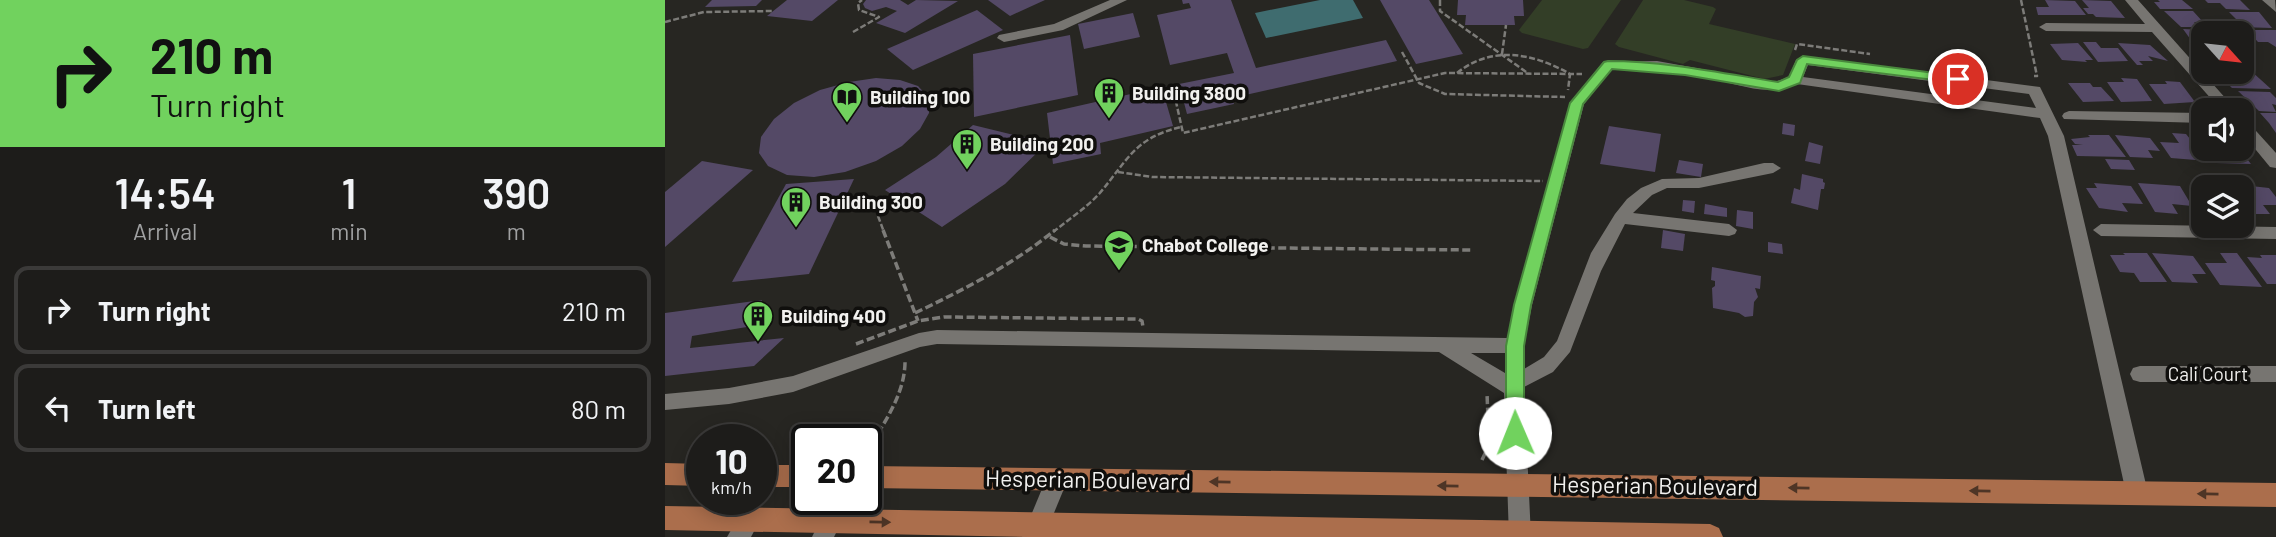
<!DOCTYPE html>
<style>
body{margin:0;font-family:Barlow,sans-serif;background:#2a2927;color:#f1f3f6;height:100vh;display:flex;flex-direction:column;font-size:26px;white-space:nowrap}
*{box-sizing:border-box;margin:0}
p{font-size:23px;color:#a0a1a2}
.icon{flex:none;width:38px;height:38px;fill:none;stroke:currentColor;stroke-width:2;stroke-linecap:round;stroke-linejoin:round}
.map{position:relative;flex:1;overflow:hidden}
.details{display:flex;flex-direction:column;background:#1d1c1a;width:665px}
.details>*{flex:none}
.top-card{background:#71d25e;color:#111;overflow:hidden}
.needle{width:46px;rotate:117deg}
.controls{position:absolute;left:1526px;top:21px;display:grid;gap:14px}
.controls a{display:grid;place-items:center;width:63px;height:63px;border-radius:14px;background:#1d1c1a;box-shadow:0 4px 18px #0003,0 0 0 2px #3b3a39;font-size:35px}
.speed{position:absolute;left:21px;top:424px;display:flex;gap:14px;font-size:35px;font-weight:700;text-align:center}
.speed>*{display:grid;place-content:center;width:91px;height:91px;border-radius:50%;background:#1d1c1a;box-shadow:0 4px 18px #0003,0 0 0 2px #3b3a39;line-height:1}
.speed small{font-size:18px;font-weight:400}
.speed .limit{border:4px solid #111;border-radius:10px;background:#fff;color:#111}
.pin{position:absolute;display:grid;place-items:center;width:60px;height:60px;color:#fff;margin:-30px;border:4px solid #fff;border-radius:50%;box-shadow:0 2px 7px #0007}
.me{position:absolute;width:77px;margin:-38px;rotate:359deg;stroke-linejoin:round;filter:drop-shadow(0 0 5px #0008)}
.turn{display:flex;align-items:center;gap:24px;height:147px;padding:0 35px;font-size:32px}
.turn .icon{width:91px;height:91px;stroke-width:2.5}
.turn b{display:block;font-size:49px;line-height:60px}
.eta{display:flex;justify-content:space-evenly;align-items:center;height:119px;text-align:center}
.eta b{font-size:42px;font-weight:600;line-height:49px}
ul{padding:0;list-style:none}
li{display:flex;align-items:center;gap:21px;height:88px;margin:0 14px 10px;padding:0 21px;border:4px solid #3b3a39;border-radius:14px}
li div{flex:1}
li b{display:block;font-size:26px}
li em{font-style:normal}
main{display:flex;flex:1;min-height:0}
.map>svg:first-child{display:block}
.green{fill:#333e27}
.water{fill:#3f6c6f}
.building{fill:#544966}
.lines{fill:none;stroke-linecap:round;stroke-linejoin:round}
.path-far1{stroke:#7d7c79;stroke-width:2.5;stroke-dasharray:6 2.5;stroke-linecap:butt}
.path{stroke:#7d7c79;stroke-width:3.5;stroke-dasharray:8 3.5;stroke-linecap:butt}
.minor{fill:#777571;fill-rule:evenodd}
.major{fill:#ab6e4c;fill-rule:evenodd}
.oneway{fill:#4e3526}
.route{fill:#71d25e;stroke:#49883d;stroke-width:2}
.labels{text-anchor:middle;stroke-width:7;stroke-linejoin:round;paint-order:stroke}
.poi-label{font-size:19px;font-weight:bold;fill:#f2f1ef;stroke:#100f0d;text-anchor:start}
.street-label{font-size:19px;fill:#f2f1ef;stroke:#100f0d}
.near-street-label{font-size:23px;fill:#f2f1ef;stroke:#100f0d}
</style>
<main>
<section class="details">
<div class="top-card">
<div class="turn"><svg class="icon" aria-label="right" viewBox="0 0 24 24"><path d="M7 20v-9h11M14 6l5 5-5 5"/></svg><div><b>210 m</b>Turn right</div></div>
</div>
<div class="eta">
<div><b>14:54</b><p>Arrival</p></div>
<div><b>1</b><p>min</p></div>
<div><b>390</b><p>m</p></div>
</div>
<ul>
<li><svg class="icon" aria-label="right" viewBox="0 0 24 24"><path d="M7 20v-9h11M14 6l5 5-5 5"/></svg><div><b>Turn right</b></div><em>210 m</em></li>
<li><svg class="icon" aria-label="left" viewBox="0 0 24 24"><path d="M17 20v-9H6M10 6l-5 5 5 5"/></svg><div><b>Turn left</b></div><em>80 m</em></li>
</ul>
</section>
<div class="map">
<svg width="1611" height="537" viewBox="0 0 1611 537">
<rect width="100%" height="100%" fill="#272622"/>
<g class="green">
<polygon points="877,0 956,0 923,48 918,49 857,33 854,30"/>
<polygon points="978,0 1019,0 1048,7 1051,9 1044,24 1130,44 1118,75 1099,79 1025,60 1018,64 954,47 950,44"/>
</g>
<polygon class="water" points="655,0 688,0 698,18 601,38 590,13"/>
<g class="building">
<polygon points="47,0 97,0 91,6 40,7"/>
<polygon points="122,0 173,0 147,21 102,16"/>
<polygon points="201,0 235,0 243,5 251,0 293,1 240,33 211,23 232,11 221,7 207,11 200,8 198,4"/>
<polygon points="323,0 380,0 345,16"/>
<polygon points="517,0 566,0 591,68 721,40 732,61 567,98 569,104 522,114 514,84 569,73 562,53 505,65 492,15 526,8 524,3 518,4"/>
<polygon points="715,0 764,0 798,54 751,64"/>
<polygon points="793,0 858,0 859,16 849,16 850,25 800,25 801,15 792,15"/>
<polygon points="1380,0 1410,1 1421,15 1373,15 1371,7 1384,7"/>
<polygon points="1417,0 1446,1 1460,18 1431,17 1428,14 1423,14 1418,8 1424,8"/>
<polygon points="1493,0 1517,0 1528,9 1495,9 1489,2 1495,2"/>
<polygon points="1540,0 1575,0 1585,10 1561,9 1555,3 1543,3"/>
<polygon points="312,10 338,30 248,70 222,49"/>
<polygon points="1499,11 1528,11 1538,22 1529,22 1534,27 1516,27"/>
<polygon points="1564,12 1594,12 1607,28 1574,27 1568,21 1573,21"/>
<polygon points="468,13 475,37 419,49 413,24"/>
<polygon points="1518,29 1537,30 1540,33 1538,47 1531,47"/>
<polygon points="1582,30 1611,30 1611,47 1603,42 1593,42"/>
<polygon points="405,35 413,95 309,117 308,54"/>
<polygon points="1418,42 1431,42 1436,48 1453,48 1463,61 1433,62"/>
<polygon points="1413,43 1428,60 1420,60 1422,62 1397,60 1385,44"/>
<polygon points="1453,43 1485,45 1503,61 1483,56 1488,61 1474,61 1478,65 1472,65"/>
<polygon points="1577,70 1585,70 1606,89 1567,88 1560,81 1571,81 1563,72"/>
<polygon points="211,78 235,80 253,86 264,98 264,113 255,129 237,146 211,161 180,172 149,177 122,175 103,166 94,153 96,137 109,119 129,103 155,90 184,82"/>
<polygon points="1456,78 1472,79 1487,101 1456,102 1442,82 1459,82"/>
<polygon points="1500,81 1515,82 1530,102 1499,104 1484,84 1502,84"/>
<polygon points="1403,83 1425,83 1428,87 1436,87 1449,101 1418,102"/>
<polygon points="501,86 504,101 501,102 508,126 435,143 436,154 388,164 382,113"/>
<polygon points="1573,91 1605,92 1611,98 1611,105 1607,104 1611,112 1594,111"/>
<polygon points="1595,113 1611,113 1611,133 1604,123"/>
<polygon points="1118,123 1130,125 1129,136 1117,134"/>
<polygon points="308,125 382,143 340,184 277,227 220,190 271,157"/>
<polygon points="944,126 996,134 990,172 935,164"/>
<polygon points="1507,133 1521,134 1543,161 1506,158 1495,142 1514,143"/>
<polygon points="1423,135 1444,135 1461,157 1412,156 1407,145 1418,145 1410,144 1406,139 1425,137"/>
<polygon points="1450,135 1485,138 1495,151 1483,150 1488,158 1465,157"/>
<polygon points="1144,142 1158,146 1155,164 1140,161"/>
<polygon points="1539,149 1574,149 1586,164 1551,163"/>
<polygon points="1440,159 1464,160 1470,170 1446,169"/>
<polygon points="1014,160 1038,164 1036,177 1011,173"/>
<polygon points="37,161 88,170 0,247 0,192"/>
<polygon points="1137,174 1158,179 1158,182 1160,183 1159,189 1156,189 1153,210 1126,203 1129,188 1135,190"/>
<polygon points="189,179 144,274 67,282 121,184"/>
<polygon points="1429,183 1466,186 1478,204 1457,203 1463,212 1434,208 1421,188 1432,188"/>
<polygon points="1473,183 1515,186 1527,206 1507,204 1513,214 1490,212"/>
<polygon points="1577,185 1604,188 1611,197 1611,205 1598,205 1605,214 1589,214 1577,198"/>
<polygon points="1018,200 1030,201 1029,213 1017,211"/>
<polygon points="1040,204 1062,208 1062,217 1039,214"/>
<polygon points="1072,210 1088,212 1088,229 1071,226"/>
<polygon points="998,230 1020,234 1018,251 996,248"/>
<polygon points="1103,242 1117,244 1118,254 1103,252"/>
<polygon points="1458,253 1482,253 1502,282 1475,282 1469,273 1455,272 1445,255 1460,255"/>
<polygon points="1487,253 1528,256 1541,274 1527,274 1533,283 1507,282"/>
<polygon points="1555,253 1572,253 1597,287 1555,285 1540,263 1562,263"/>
<polygon points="1595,255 1611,255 1611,284 1602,284 1582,257 1597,258"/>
<polygon points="1047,267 1096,276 1095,289 1090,288 1093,297 1089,302 1088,316 1080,317 1074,313 1048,308 1047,288 1050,286 1050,281 1046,280"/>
<polygon points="97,300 88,326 27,336 25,348 119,338 89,366 0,376 0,313"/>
</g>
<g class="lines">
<g class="path-far1">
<polyline points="775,0 775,11 864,74"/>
<polyline points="1356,0 1372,76 1369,76"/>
<polyline points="0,22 39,12 108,11"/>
<polyline points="188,32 214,17 194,10 193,3 197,0"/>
<polyline points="1130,50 1132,44 1205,54"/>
<polyline points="737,52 754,83 780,94 900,97"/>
<polyline points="837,54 841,25"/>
<path d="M792,73C827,45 868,53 905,74L903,90"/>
<polyline points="507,84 518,133 780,73 917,74"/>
<polyline points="453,172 487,177 878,181"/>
<polyline points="213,216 219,232"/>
<path d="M388,232C403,220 421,208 434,194C463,160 469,138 516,127"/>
</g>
<g class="path">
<polyline points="218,230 253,321"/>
<polyline points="385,237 399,244 421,246 808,250"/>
<path d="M250,313C300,289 347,265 390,230"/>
<polyline points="191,344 253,321 279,317 473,319 477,321 478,327"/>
<path d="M201,453C218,424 241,394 240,359"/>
<polyline points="817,460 824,445 822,393"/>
</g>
<g class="minor">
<polygon points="445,0 462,0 398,30 339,42 332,38 334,35 389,24"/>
<polygon points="1460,0 1473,0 1571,110 1556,110 1487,32 1381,31 1374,27 1381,23 1480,24"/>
<polygon points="1597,0 1610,0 1611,12"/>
<path d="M1138,56L1375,87L1399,136L1483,493L1480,500L1472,503L1464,500L1461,493L1383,136L1375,118L1132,84C1101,98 1071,83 1040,77C1010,72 978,66 947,69L919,104L867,305L859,346V369L879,357L892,341L926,253L950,214L962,199L976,188L997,179L1034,178L1099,163H1108L1116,168L1108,173L1034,188H1002L987,195L968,213L1064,224L1072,230L1070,234L1064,236L960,224L936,271L905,352L888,372L859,387L866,537H844L839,393L774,352L272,344L255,347L128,392L64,404L0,410V394L64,388L128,376L254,333L272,330L842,338L905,103L938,62L992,61L1109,82L1124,77L1131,60ZM1143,65L1364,94L1371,108L1138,77ZM806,353H840V373Z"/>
<polygon points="1404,111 1538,113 1538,123 1399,119 1397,116 1399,113"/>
<polygon points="1577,119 1582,121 1611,153 1611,168 1605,167 1577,133"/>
<polygon points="1436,224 1611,227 1611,239 1436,236 1428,230"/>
<polygon points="1475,366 1611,366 1611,382 1475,382 1468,380 1465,374 1468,368"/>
<polygon points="392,469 400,472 403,479 379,537 357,537 384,472"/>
<polygon points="84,510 92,513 95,520 86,537 62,537 76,513"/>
<polygon points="166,511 174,514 177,521 169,537 147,537 158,514"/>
</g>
<g class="major">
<polygon points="0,463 37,464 37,486 0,485"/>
<rect x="96" y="465" width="46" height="22"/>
<polygon points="201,466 1611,483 1611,507 201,488"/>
<polygon points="0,506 1045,524 1054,528 1058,537 364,537 0,530"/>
</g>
</g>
<defs><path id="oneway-solid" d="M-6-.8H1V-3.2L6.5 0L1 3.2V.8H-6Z" transform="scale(1.75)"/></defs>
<g class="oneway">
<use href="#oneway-solid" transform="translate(555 482) rotate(-179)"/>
<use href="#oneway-solid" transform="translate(783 486) rotate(-179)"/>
<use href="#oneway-solid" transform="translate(1134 488) rotate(-179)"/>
<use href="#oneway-solid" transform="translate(1315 491) rotate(-179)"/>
<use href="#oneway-solid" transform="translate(1543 494) rotate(-179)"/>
<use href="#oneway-solid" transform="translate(215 522) rotate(1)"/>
</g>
<path class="route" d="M1138,56L1293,76L1299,79L1293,83L1142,64L1135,83L1114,91L1020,75L947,69L918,104L866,305L859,346V433L856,439L850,442L843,439L841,433V346L849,305L905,103L939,62L943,61C1000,61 1057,73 1113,82L1124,77L1132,60Z"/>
<defs>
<g id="building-pin" transform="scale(1.575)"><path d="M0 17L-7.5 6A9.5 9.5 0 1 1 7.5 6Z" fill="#71d25e" stroke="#100f0d"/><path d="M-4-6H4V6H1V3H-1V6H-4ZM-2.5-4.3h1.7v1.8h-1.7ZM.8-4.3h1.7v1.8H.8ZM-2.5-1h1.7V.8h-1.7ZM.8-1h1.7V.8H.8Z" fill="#111"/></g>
<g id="library-pin" transform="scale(1.575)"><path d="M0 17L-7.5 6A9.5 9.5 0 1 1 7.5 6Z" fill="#71d25e" stroke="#100f0d"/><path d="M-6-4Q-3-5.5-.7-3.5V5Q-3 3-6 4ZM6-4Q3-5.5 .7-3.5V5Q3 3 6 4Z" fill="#111"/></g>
<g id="university-pin" transform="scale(1.575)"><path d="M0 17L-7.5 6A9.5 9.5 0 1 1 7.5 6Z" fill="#71d25e" stroke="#100f0d"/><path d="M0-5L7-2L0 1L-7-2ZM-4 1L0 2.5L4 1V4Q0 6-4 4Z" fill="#111"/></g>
</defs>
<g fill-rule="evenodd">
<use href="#building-pin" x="444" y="93"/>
<use href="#library-pin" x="182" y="97"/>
<use href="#building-pin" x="302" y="144"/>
<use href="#building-pin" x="131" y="202"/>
<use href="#university-pin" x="454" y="245"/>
<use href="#building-pin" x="93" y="316"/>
</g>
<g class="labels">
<g class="poi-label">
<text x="467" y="100">Building 3800</text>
<text x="205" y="104">Building 100</text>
<text x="325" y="151">Building 200</text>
<text x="154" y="209">Building 300</text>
<text x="477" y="252">Chabot College</text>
<text x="116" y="323">Building 400</text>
</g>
<g class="street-label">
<text x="1543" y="381">Cali Court</text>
</g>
<g class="near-street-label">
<text transform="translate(423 480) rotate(1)" y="8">Hesperian Boulevard</text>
<text transform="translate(990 486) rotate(1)" y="8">Hesperian Boulevard</text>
</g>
</g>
</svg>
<div class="controls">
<a><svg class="needle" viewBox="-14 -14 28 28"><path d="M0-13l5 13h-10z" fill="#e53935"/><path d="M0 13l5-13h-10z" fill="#a0a1a2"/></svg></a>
<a><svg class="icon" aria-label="sound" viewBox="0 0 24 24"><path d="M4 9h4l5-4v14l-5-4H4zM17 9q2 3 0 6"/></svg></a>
<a><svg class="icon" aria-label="layers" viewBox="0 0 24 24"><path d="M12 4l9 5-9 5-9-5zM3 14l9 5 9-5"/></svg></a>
</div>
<div class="speed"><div>10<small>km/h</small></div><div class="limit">20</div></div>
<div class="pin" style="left:1293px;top:79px;background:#d93025"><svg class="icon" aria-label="arrive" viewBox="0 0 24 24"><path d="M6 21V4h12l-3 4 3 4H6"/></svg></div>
<svg class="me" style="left:850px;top:433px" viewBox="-20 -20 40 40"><circle r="19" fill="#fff"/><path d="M0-13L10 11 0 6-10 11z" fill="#71d25e"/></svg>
</div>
</main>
